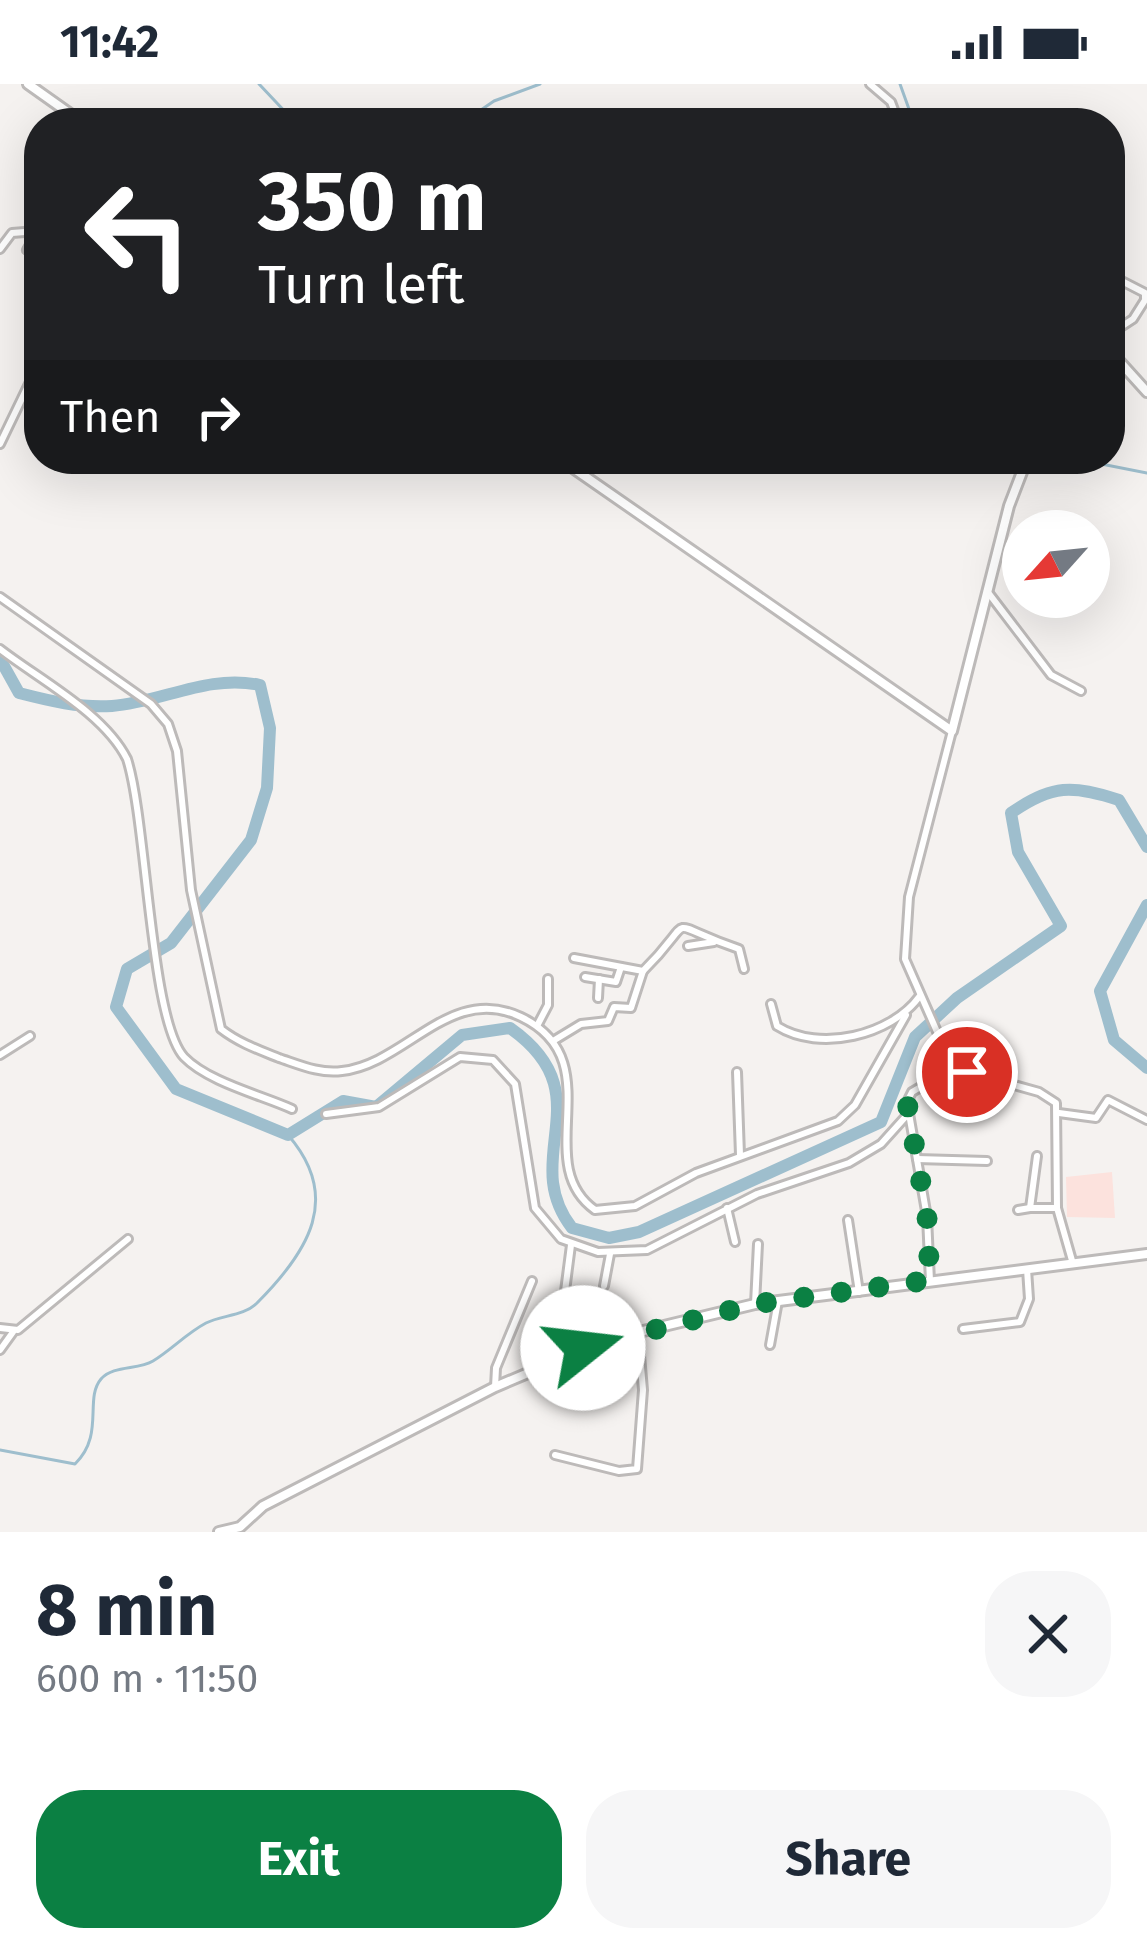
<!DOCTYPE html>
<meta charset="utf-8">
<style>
body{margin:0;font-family:"Fira Sans",sans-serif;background:#f6f6f7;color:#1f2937;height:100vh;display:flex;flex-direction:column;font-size:45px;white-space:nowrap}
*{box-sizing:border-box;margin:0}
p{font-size:39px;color:#747a83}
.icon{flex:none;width:66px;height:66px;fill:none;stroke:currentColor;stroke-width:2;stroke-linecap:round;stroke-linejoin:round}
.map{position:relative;height:1448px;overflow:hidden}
.details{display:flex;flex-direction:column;background:#fff;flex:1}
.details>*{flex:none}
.hud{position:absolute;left:24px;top:24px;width:1101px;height:366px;border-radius:48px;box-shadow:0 12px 48px #0002;background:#202124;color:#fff;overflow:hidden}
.needle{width:78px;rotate:243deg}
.controls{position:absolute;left:1002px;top:426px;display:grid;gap:24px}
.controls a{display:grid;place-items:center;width:108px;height:108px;border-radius:50%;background:#fff;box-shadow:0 12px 48px #0002;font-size:60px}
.pin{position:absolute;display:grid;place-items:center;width:102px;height:102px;color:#fff;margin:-51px;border:6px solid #fff;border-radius:50%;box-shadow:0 3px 12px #0007}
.me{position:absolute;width:132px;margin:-66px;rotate:74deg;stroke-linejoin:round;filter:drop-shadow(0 0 9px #0008)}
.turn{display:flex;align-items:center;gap:42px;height:252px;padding:0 36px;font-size:54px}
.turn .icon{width:156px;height:156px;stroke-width:2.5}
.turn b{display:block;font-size:84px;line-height:102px}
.then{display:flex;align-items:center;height:114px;padding:0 36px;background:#0003;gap:24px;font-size:45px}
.round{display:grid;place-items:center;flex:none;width:126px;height:126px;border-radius:48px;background:#f6f6f7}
.summary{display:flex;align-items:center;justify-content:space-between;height:204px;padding:0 36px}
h1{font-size:72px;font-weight:700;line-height:90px}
.primary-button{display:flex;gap:24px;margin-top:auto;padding:24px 36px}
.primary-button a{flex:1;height:138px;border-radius:48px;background:#0b8043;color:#fff;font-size:48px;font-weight:700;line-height:138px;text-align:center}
.primary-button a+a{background:#f6f6f7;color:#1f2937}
.status{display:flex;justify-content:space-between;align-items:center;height:84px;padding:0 60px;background:#fff;direction:ltr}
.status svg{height:33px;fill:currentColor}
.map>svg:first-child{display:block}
.education{fill:#fce2dd}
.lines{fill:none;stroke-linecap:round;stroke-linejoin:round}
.stream{stroke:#9ebecd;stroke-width:3}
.river{stroke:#9ebecd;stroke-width:12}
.minor-casing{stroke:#bdbab9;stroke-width:12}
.tertiary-casing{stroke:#bdbab9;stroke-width:14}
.minor{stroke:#fff;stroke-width:6}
.tertiary{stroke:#fff;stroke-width:8}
.route{stroke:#0b8043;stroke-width:21;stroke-dasharray:0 37.8}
</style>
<div class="status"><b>11:42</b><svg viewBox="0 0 49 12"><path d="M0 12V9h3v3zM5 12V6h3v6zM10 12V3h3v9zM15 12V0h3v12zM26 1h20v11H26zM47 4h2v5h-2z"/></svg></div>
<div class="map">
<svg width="1147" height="1448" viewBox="0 0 1147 1448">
<rect width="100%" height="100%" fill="#f5f2f0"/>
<polygon class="education" points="1112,1088 1115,1134 1067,1133 1066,1093"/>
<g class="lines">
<g class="stream">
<polyline points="259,0 291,34 324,39"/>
<polyline points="900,0 914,39"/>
<polyline points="462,39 494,17 540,0"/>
<polyline points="1076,375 1147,389"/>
<path d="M0,1366L75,1380C105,1351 84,1315 101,1295C113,1281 138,1286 153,1277C171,1266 187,1249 206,1239C222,1231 244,1232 257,1219C309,1167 342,1113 288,1051"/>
</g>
<g class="river">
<path d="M0,575L19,609C50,617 79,624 112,622C163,618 207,590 260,601L270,644L267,704L251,756L171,859L127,885L116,923L176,1005L288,1051L343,1017L376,1023L462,951L510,944C605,1011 517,1073 572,1144L609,1154L639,1148L881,1038L915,953L957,914L1061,842L1018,768L1011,729C1052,700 1073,701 1119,716L1147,763"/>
<polyline points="1147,821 1100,907 1114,956 1147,984"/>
</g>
<g class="minor-casing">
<g id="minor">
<polyline points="870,0 891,18 899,39"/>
<polyline points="38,147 27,166 39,176"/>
<polyline points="0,165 12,149 38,147"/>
<polyline points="1110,191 1145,209 1145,214"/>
<polyline points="1110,250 1133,235 1145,216"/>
<polyline points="0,360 39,279"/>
<polyline points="987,507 1051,591 1081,607"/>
<path d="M0,513L151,620L168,640L177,667L191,806L221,945C239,959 259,966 279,974C300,981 320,990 342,987C406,980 450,899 521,933C613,977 528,1078 595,1126L635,1122L696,1089L838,1037L855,1021L906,931"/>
<path d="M0,565C40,596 104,629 127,675C147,737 150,936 184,973C208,998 261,1011 292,1025"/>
<polyline points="952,647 909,813 905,875 953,984"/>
<polyline points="688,862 714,858"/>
<path d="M574,874L643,887C701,830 657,837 739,865L744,885"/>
<polyline points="585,893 616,898 621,883"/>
<polyline points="598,914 599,895"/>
<path d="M771,920L777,942C820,969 891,951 919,913"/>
<polyline points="537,942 548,921 548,895"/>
<polyline points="553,957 581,940 608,937 614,923 631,924 643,887"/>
<polyline points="0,971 30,952"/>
<polyline points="737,988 740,1071"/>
<polyline points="1059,1029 1096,1034 1108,1016 1147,1036"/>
<polyline points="326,1030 379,1023 460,973 493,976 515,1000 535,1124 561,1155 598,1168 647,1166 757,1110 849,1079 881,1060 908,1030"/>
<polyline points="1037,1072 1030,1124 1057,1124"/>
<polyline points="917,1075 987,1077"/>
<polyline points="727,1124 735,1158"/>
<polyline points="1018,1126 1030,1124"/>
<polyline points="848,1136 859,1208"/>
<polyline points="930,1197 927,1133 907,1018 912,1008 953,984 1039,1008 1056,1019 1057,1124 1073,1180"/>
<polyline points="604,1202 610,1170"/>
<polyline points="564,1215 571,1161"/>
<polyline points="755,1220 758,1160"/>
<polyline points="0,1244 18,1246 128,1155"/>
<polyline points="963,1245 1020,1238 1029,1215 1027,1185"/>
<polyline points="770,1261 778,1217"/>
<polyline points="0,1266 13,1248"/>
<polyline points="495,1303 496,1284 532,1197"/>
<polyline points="555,1371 619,1387 637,1385 643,1306 638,1248"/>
</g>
</g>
<g class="tertiary-casing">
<g id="tertiary">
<polyline points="28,0 83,39"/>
<polyline points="1110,267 1147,308"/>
<polyline points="560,375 952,647 1009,422 1027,375"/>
<polyline points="219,1448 240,1443 263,1422 495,1303 606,1256 755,1220 1147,1170"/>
</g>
</g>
<use href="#minor" class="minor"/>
<use href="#tertiary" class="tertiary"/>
</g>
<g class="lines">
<path class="route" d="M583,1264L755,1220L930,1196L927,1133L907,1018C918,998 945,982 967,988"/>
</g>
</svg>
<div class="controls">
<a><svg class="needle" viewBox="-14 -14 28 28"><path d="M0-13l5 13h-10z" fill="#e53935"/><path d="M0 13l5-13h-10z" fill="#747a83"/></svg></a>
</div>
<div class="pin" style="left:967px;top:988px;background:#d93025"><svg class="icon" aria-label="arrive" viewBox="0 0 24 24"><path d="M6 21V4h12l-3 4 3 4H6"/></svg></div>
<svg class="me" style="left:583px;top:1264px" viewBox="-20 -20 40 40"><circle r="19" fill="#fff"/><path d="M0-13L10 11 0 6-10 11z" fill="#0b8043"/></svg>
<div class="hud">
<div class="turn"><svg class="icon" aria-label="left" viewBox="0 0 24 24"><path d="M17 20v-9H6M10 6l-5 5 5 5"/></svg><div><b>350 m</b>Turn left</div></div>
<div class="then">Then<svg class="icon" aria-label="right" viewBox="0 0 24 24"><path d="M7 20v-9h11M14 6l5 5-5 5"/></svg></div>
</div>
</div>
<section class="details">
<div class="summary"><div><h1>8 min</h1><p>600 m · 11:50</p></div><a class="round"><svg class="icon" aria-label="close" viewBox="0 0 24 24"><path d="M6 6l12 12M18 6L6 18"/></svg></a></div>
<div class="primary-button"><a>Exit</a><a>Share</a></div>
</section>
